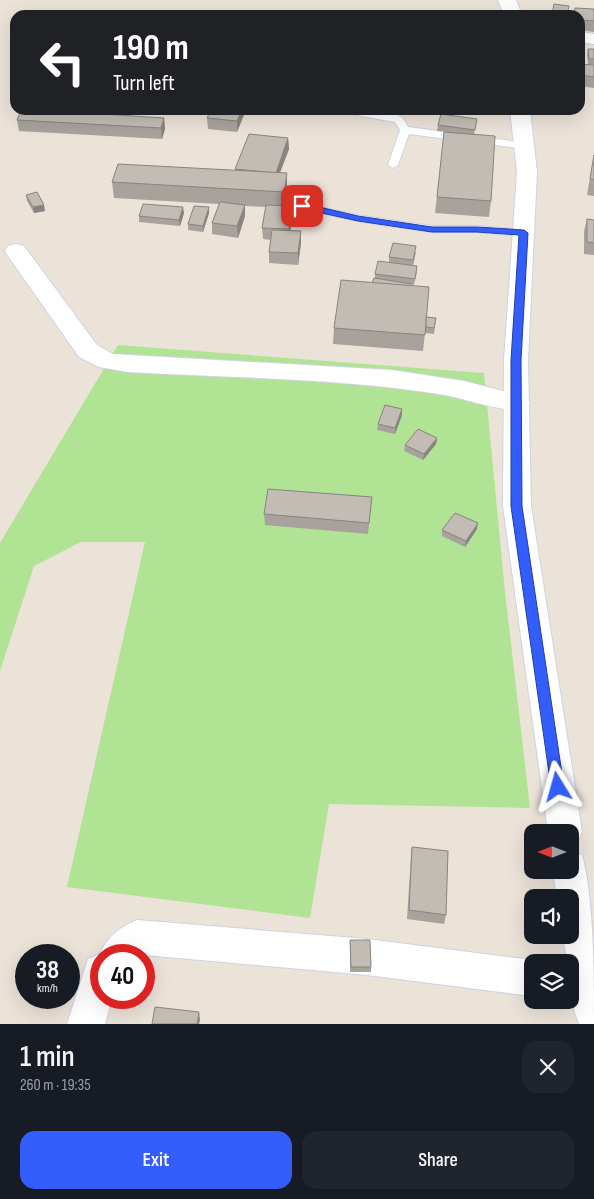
<!DOCTYPE html>
<meta charset="utf-8">
<style>
body{margin:0;font-family:"Sofia Sans Condensed",sans-serif;background:#20242c;color:#f1f3f6;height:100vh;display:flex;flex-direction:column;font-size:19px;white-space:nowrap}
*{box-sizing:border-box;margin:0}
p{font-size:16px;color:#9ea1a6}
.icon{flex:none;width:28px;height:28px;fill:none;stroke:currentColor;stroke-width:2;stroke-linecap:round;stroke-linejoin:round}
.map{position:relative;height:1024px;overflow:hidden}
.drawer{display:flex;flex-direction:column;background:#171b24;flex:1}
.drawer>*{flex:none}
.top-card{position:absolute;left:10px;top:10px;width:575px;height:105px;border-radius:15px;box-shadow:0 5px 20px #0002;background:#202124;color:#fff;overflow:hidden}
.needle{width:32px;rotate:270deg}
.fabs{position:absolute;left:524px;top:824px;display:grid;gap:10px}
.fabs a{display:grid;place-items:center;width:55px;height:55px;border-radius:10px;background:#171b24;box-shadow:0 5px 20px #0002;font-size:25px}
.speed{position:absolute;left:15px;top:944px;display:flex;gap:10px;font-size:25px;font-weight:700;text-align:center}
.speed>*{display:grid;place-content:center;width:65px;height:65px;border-radius:50%;background:#171b24;box-shadow:0 5px 20px #0002;line-height:1}
.speed small{font-size:12px;font-weight:400}
.speed .limit{border:8px solid #d22;background:#fff;color:#111}
.pin{position:absolute;display:grid;place-items:center;width:42px;height:42px;color:#fff;margin:-21px;border-radius:10px;box-shadow:0 2px 8px #0006}
.me{position:absolute;width:55px;margin:-28px;rotate:352deg;stroke-linejoin:round;filter:drop-shadow(0 0 4px #0008)}
.turn{display:flex;align-items:center;gap:18px;height:105px;padding:0 20px;font-size:22px}
.turn .icon{width:65px;height:65px;stroke-width:2.5}
.turn b{display:block;font-size:35px;line-height:42px}
.round{display:grid;place-items:center;flex:none;width:52px;height:52px;border-radius:15px;background:#20242c}
.summary{display:flex;align-items:center;justify-content:space-between;height:85px;padding:0 20px}
h1{font-size:30px;font-weight:600;line-height:38px}
.primary-button{display:flex;gap:10px;margin-top:auto;padding:10px 20px}
.primary-button a{flex:1;height:58px;border-radius:15px;background:#335efd;color:#fff;font-size:20px;font-weight:600;line-height:58px;text-align:center}
.primary-button a+a{background:#20242c;color:#f1f3f6}
.map>svg:first-child{display:block}
.green{fill:#b0e393}
.lines{fill:none;stroke-linecap:round;stroke-linejoin:round}
.service-casing{stroke:#ced2e1;stroke-width:2}
.minor-casing{stroke:#ced2e1;stroke-width:2}
.tertiary-casing{stroke:#ced2e1;stroke-width:2}
.service{fill:#fff;fill-rule:evenodd}
.minor{fill:#fff;fill-rule:evenodd}
.tertiary{fill:#fff;fill-rule:evenodd}
.wall{fill:#a7a29c}
.shaded-wall{fill:#88847f}
.building{fill:#c2bcb5;stroke:#88847f}
.route{fill:#335efd;stroke:#213da4}
</style>
<div class="map">
<svg width="594" height="1024" viewBox="0 0 594 1024">
<rect width="100%" height="100%" fill="#ebe2d8"/>
<polygon class="green" points="118,345 484,373 505,592 530,808 329,804 310,918 67,887 145,542 81,542 34,566 0,671 0,543"/>
<g class="lines">
<g class="service-casing">
<g id="service">
<path d="M340,110C356,110 388,108 401,117C405,120 406,124 408,127L526,143L531,146L526,149L409,134L398,165L393,168L388,165L400,130L395,122L345,113Z"/>
<polygon points="302,203 357,215 432,226 477,226 524,230 529,233 524,236 477,232 432,232 357,221 298,208 297,206"/>
</g>
</g>
<g class="minor-casing">
<g id="minor">
<polygon points="580,32 594,34 594,44 580,42"/>
<path d="M16,244L24,246L97,345L113,354L392,370L464,381L526,397L530,403L526,409C508,414 466,399 445,395C341,378 233,378 128,372L99,367L79,357L8,256L5,251L8,246Z"/>
<path d="M137,920L367,939L532,960L539,962H532V996L367,975L144,955H101V998H112L105,1024H67L88,959L100,954C107,937 120,927 137,920Z"/>
</g>
</g>
<g class="tertiary-casing">
<g id="tertiary">
<polygon points="498,0 516,0 522,15 504,15"/>
<polygon points="510,110 530,110 537,172 528,360 531,506 582,832 577,843 570,846 570,832 548,832 503,506 504,360 517,172"/>
<path d="M570,851L582,855C594,899 594,975 594,1024H579C571,1005 570,983 570,962H567L563,935H570V898H557L553,870H570Z"/>
</g>
</g>
<use href="#service" class="service"/>
<use href="#minor" class="minor"/>
<use href="#tertiary" class="tertiary"/>
</g>
<g class="wall">
<polygon points="575,8 594,9 594,32 580,30 580,15 574,15"/>
<polygon points="588,49 594,49 594,65 588,64 587,54"/>
<polygon points="580,64 594,65 594,88 580,86"/>
<polygon points="245,112 237,132 208,129 207,118"/>
<polygon points="164,118 165,129 162,139 19,131 17,120"/>
<polygon points="477,119 474,134 491,201 489,217 435,213 444,132 449,132 437,131 438,125"/>
<polygon points="288,138 289,149 280,173 287,189 284,206 292,218 290,231 301,231 301,243 298,265 269,263 269,252 271,240 263,239 262,228 266,207 245,206 245,216 238,238 212,234 212,223 219,204 114,198 112,182 235,170 235,169"/>
<polygon points="594,154 594,196 587,195"/>
<polygon points="26,195 45,211 34,213 27,201"/>
<polygon points="209,207 209,213 203,232 188,230 188,224"/>
<polygon points="184,213 180,226 139,222 139,216"/>
<polygon points="587,219 594,220 594,255 584,254 584,231"/>
<polygon points="416,252 413,266 417,272 414,285 412,284 412,286 426,317 436,318 434,334 425,333 423,351 333,344 334,328 372,283 375,278 375,274 389,263 389,257"/>
<polygon points="402,415 395,434 377,430 378,424"/>
<polygon points="437,438 436,444 423,460 404,451 405,445"/>
<polygon points="372,497 368,534 265,525 264,514"/>
<polygon points="477,529 465,547 442,536 442,530"/>
<polygon points="412,847 446,915 444,924 407,919 411,856"/>
<polygon points="350,940 371,967 371,972 350,972"/>
</g>
<g class="shaded-wall">
<polygon points="242,110 245,110 245,112 237,132 237,121"/>
<polygon points="164,118 165,129 162,139 161,128"/>
<polygon points="288,138 289,149 275,185 275,174"/>
<polygon points="287,173 287,189 284,208 284,192"/>
<polygon points="44,205 45,211 34,213 33,207"/>
<polygon points="245,205 245,216 238,238 237,226"/>
<polygon points="292,206 292,218 289,241 289,229"/>
<polygon points="183,207 184,213 180,226 179,220"/>
<polygon points="209,207 209,213 203,232 203,226"/>
<polygon points="301,231 301,243 298,265 298,253"/>
<polygon points="402,409 402,415 395,434 395,428"/>
<polygon points="437,438 436,444 423,460 424,454"/>
<polygon points="478,523 477,529 465,547 466,541"/>
<polygon points="199,1012 200,1020 199,1024 197,1024"/>
</g>
<g class="building">
<polygon points="554,4 569,6 567,15 552,14"/>
<polygon points="575,8 594,9 594,21 580,20 580,15 574,15"/>
<polygon points="588,49 594,49 594,59 589,59"/>
<polygon points="580,64 594,65 594,77 580,75"/>
<polygon points="21,110 41,110 164,118 161,128 17,120"/>
<polygon points="211,110 242,110 237,121 207,118"/>
<polygon points="441,114 477,119 475,130 438,125"/>
<polygon points="444,132 495,136 491,201 437,197"/>
<polygon points="249,134 288,138 276,173 235,169"/>
<polygon points="594,155 594,180 590,179"/>
<polygon points="118,164 287,173 284,192 112,182"/>
<polygon points="37,192 44,205 33,207 26,195"/>
<polygon points="220,202 245,205 237,226 212,223"/>
<polygon points="143,204 183,207 179,220 139,216"/>
<polygon points="266,205 292,206 289,229 262,228"/>
<polygon points="194,206 209,207 203,226 188,224"/>
<polygon points="587,219 594,220 594,243 587,242"/>
<polygon points="272,230 301,231 298,253 269,252"/>
<polygon points="393,243 416,246 413,260 389,257"/>
<polygon points="378,261 417,266 415,279 375,274"/>
<polygon points="374,278 412,284 412,286 372,283"/>
<polygon points="341,280 429,287 425,335 334,328"/>
<polygon points="426,317 436,318 434,328 426,327"/>
<polygon points="385,405 402,409 395,428 378,424"/>
<polygon points="418,429 437,438 424,454 405,445"/>
<polygon points="268,489 372,497 369,523 264,514"/>
<polygon points="455,513 478,523 466,541 442,530"/>
<polygon points="412,847 448,851 446,915 409,910"/>
<polygon points="350,940 370,940 371,967 351,967"/>
<polygon points="155,1007 199,1012 197,1024 152,1024"/>
</g>
<polygon class="route" points="302,203 358,216 432,227 477,227 524,230 528,233 521,360 522,506 564,787 562,792 558,794 553,792 551,787 511,506 511,360 519,235 477,232 432,232 358,221 299,208 297,206"/>
</svg>
<div class="fabs">
<a><svg class="needle" viewBox="-14 -14 28 28"><path d="M0-13l5 13h-10z" fill="#e53935"/><path d="M0 13l5-13h-10z" fill="#9ea1a6"/></svg></a>
<a><svg class="icon" aria-label="sound" viewBox="0 0 24 24"><path d="M4 9h4l5-4v14l-5-4H4zM17 9q2 3 0 6"/></svg></a>
<a><svg class="icon" aria-label="layers" viewBox="0 0 24 24"><path d="M12 4l9 5-9 5-9-5zM3 14l9 5 9-5"/></svg></a>
</div>
<div class="speed"><div>38<small>km/h</small></div><div class="limit">40</div></div>
<div class="pin" style="left:302px;top:206px;background:#d93025"><svg class="icon" aria-label="arrive" viewBox="0 0 24 24"><path d="M6 21V4h12l-3 4 3 4H6"/></svg></div>
<svg class="me" style="left:558px;top:787px" viewBox="-20 -20 40 40"><path d="M0-17L14 15 0 8-14 15z" fill="#335efd" stroke="#fff" stroke-width="4"/></svg>
<div class="top-card">
<div class="turn"><svg class="icon" aria-label="left" viewBox="0 0 24 24"><path d="M17 20v-9H6M10 6l-5 5 5 5"/></svg><div><b>190 m</b>Turn left</div></div>
</div>
</div>
<section class="drawer">
<div class="summary"><div><h1>1 min</h1><p>260 m · 19:35</p></div><a class="round"><svg class="icon" aria-label="close" viewBox="0 0 24 24"><path d="M6 6l12 12M18 6L6 18"/></svg></a></div>
<div class="primary-button"><a>Exit</a><a>Share</a></div>
</section>
